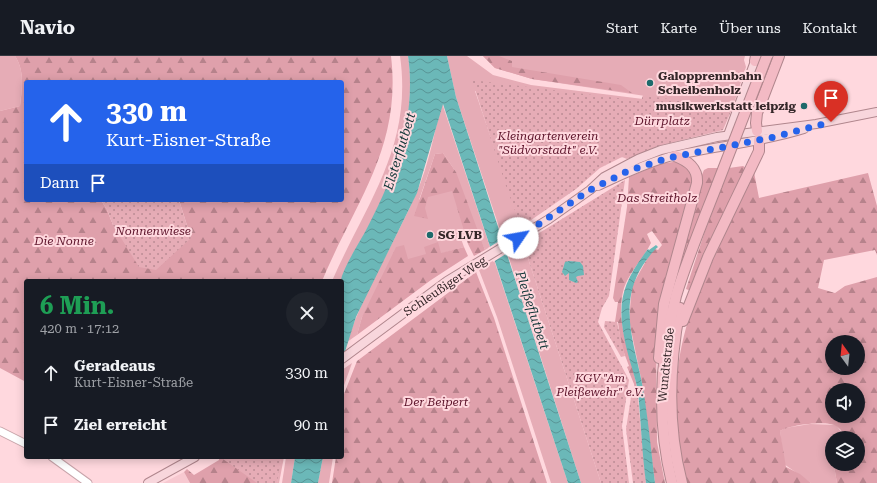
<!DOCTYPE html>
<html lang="de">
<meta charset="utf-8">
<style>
body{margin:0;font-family:"Roboto Serif",serif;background:#20242c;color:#f1f3f6;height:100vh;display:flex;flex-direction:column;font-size:15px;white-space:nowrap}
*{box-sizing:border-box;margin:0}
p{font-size:13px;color:#9ea1a6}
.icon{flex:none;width:22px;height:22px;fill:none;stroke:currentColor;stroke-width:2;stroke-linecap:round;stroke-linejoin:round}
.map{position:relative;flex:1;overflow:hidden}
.panel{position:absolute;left:24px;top:223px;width:320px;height:180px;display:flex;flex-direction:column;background:#171b24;border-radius:4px;box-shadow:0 2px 10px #0003}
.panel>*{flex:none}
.top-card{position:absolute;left:24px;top:24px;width:320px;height:122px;border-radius:4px;box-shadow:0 2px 10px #0003;background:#2563eb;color:#fff;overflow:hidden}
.needle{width:26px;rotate:345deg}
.buttons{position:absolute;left:825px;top:279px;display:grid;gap:8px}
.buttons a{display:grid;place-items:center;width:40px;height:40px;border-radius:50%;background:#171b24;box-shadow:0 2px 10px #0003;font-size:20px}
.pin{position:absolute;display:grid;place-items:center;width:34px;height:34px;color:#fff;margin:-41px -17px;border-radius:50% 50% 50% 0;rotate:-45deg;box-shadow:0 0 4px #0007}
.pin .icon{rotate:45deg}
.me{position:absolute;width:44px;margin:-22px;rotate:57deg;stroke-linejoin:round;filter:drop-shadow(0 0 3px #0008)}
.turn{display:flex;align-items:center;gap:14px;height:84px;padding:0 16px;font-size:18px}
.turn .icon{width:52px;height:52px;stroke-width:2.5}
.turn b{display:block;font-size:28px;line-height:34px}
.then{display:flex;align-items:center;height:38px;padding:0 16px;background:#0003;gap:8px;font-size:15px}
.round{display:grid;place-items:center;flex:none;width:42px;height:42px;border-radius:21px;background:#20242c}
.headline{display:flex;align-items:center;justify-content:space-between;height:68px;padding:0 16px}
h1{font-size:24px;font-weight:700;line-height:30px;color:#1e9e55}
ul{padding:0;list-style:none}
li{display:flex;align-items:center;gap:12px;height:52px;padding:0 16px}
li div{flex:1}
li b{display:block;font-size:15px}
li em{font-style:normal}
header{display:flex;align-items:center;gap:24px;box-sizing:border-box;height:56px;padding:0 20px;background:#171b24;border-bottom:1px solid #363941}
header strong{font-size:19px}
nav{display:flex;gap:22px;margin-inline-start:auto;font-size:14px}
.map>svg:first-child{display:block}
.built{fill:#f7c8d0}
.grass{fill:#e6acb6;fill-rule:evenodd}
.forest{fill:url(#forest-firs);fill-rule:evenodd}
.park{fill:url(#park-dots)}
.water{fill:url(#water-waves)}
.pier{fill:#ffd8de}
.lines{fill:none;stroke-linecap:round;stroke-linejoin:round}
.minor-casing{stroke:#c8a4aa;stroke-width:9}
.major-casing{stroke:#b0868d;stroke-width:10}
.highway-casing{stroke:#b0868d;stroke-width:12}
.minor{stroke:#fff;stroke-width:7}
.major{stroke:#f8d6dc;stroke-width:8}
.highway{stroke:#f3bac4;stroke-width:10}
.highway-bridge-casing{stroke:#b0868d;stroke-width:12;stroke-linecap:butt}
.highway-bridge{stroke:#f3bac4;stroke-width:10}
.route{stroke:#2563eb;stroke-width:7;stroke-dasharray:0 12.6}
.poi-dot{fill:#1d6a6b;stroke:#ffd8de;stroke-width:1.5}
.labels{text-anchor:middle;stroke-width:4;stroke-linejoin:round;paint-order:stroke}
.poi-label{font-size:12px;font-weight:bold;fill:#342628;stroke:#ffd8de;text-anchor:start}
.park-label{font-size:12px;font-style:italic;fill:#5d132a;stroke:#ffd8de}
.street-label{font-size:12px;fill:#342628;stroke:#ffd8de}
.water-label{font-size:13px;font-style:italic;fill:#123738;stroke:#ffd8de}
</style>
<header>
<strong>Navio</strong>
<nav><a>Start</a><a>Karte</a><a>Über uns</a><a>Kontakt</a></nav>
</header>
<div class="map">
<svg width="877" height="427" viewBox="0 0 877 427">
<defs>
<pattern id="forest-firs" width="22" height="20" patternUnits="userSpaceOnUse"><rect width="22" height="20" fill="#dfa0ab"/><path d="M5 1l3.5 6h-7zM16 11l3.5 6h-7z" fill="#b6828b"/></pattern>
<pattern id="park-dots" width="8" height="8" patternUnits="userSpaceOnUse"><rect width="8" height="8" fill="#e6acb6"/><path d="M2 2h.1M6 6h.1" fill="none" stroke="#bb8c94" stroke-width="1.8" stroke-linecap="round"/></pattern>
<pattern id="water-waves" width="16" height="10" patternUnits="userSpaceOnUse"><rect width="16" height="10" fill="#6bb8b8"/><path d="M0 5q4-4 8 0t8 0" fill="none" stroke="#599596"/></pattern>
</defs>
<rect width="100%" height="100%" fill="#ffd8de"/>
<polygon class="built" points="184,416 190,427 163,427"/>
<g class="grass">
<path d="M0,0H15C25,15 22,33 20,50L0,55Z"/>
<path d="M400,0H408C415,48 404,96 384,140C370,169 354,196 341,225H332C366,147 413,91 400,0Z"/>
<polygon points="447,0 467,0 493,19 531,29 643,43 644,52 475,35 521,171 503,183 456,41"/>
<polygon points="483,0 745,0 744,4 746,11 732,53 532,23 495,12"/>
<path d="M442,47L490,191L485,194L477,175L460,180L464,191L401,209L362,261L357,279L347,286C365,233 394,188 416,138C429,109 434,77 442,47ZM443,97L456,116L419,144L435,98Z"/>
<polygon points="523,187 601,427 581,427 507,196"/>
<polygon points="494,204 568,427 551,427 497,261 479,214"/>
<polygon points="352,307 342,335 342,314"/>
<polygon points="810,368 836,369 846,382 832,382 832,406 830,406 829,408 834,410 837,427 811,427 784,408 780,375 785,372"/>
<polygon points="281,401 284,401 279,427 277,427"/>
<polygon points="286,401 295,401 291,427 282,427"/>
<polygon points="323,401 333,401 329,427 318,427"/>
</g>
<g class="forest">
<path d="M15,0H391C402,92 355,146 322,225H26V326L0,312V55L20,50C22,33 25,15 15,0ZM26,26H342V144H179L191,182L113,169L107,154L101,144H26Z"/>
<polygon points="483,0 499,0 512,5 512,11 621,29 632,37 532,23 495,12"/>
<polygon points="443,97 456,116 485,194 474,200 468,188 452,135 428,141 425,152 428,163 414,160 435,98"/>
<path d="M680,105L686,109L693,121L661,239L656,278L657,386L665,427H655L642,327L629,264L632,230L651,196L655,193L658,194L662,189L652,175L647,178L651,187C643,203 630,215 624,232C613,270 636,305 638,342H636L634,328L627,311L629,310L621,289L618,266H615L618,246H615L613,242L627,151L629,121L659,108Z"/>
<polygon points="743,110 748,113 691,235 686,233 705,175 729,112"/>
<polygon points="708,112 718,112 664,256 701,121 704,114"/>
<path d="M754,116L759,142L868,117L877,150V199L875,194L824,204L818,232L835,237L845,230L877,221V427H837L834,410L829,408L830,406C835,409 841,409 847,415L848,408H858V382H846C844,378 840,372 836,370C827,364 789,369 780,375L786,411L800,418L811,427H687C653,304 701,223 754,116ZM832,286H858V312H832ZM832,334H858V360H832Z"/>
<polygon points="438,186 441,197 464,191 468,200 431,224 357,279 362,261 396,191 404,189 408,203 426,198 424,191"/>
<polygon points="476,216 494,262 547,427 332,427 336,401 342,401 342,353 344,338 357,305"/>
<polygon points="219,401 281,401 277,427 190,427 184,416 187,413 194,419 219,404"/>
</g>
<g class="park">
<polygon points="472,24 641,45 643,39 732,53 723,74 658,90 627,103 622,101 600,112 576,133 521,171 506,130"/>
<polygon points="625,124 609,240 602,252 598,266 629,324 622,370 629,427 601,427 523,187"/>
<polygon points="101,144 179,144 191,182 156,214 139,211 113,169 107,154"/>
<polygon points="605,265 617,266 625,300 621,301 604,271"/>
<polygon points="631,341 638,342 646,427 633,427 626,373"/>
<polygon points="220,401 281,401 277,427 257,427"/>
</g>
<g class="water">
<path d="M408,0H447L456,41L581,427H568L443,48L417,137L356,261L342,305C342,279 340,249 341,225C341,216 360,185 365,176C394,121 417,64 408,0Z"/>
<path d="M656,189L658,191C652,196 648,202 643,209C618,248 634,286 642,327C648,360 651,394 655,427H646C642,397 641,366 638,336C636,323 631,310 628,298C616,251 619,231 648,193L649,194Z"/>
<polygon points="569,205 580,206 583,210 584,219 578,220 576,221 578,226 576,227 569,224 569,217 565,220 562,216 565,206"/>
<polygon points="295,401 323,401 318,427 291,427"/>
</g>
<polygon class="pier" points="504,182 509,196 493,206 488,192"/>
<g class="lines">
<g class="minor-casing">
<g id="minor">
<polyline points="0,375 26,388"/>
<polyline points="52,401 88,427"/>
</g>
</g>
<g class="major-casing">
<g id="major">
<polyline points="728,79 755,5"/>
<path d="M598,130C622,119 644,108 669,101C714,90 760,87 804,73"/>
<polyline points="342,303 447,225 549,163 590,134 604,121 638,103 661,94 717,81 816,68 877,56"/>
<polyline points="148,427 195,401"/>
</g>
</g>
<g class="highway-casing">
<g id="highway">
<polyline points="755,5 756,0"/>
<polyline points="757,75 756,67 757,57 779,0"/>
<path d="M680,252C669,310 667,370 682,427"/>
<polyline points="683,265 708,201 759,95 759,84"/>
<path d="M659,302L664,248L697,127C698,112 688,105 675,100"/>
<path d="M672,427C657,366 660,301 676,240C687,203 703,165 717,129"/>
</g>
</g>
<use href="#minor" class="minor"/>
<use href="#major" class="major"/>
<use href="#highway" class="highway"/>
<g class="highway-bridge-casing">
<polyline id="highway-bridge" points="717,129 767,0"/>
</g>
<use href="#highway-bridge" class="highway-bridge"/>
</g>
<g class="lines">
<polyline class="route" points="518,182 590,134 628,115 668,102 774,81 831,66"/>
</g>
<g class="poi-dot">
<circle cx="650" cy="27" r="4"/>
<circle cx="804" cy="50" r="4"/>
<circle cx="430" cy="179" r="4"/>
</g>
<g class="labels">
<g class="poi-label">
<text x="658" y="24">Galopprennbahn<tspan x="658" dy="14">Scheibenholz</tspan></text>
<text x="796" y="54" text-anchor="end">musikwerkstatt leipzig</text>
<text x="438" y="183">SG LVB</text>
</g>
<g class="park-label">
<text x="662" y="69">Dürrplatz</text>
<text x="548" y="84">Kleingartenverein<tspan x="548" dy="14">"Südvorstadt" e.V.</tspan></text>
<text x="657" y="146">Das Streitholz</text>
<text x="153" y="179">Nonnenwiese</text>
<text x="64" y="189">Die Nonne</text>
<text x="600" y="326">KGV "Am<tspan x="600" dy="14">Pleißewehr" e.V.</tspan></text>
<text x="436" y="350">Der Beipert</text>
</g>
<g class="street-label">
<text transform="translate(445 230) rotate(-34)" y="4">Schleußiger Weg</text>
<text transform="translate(666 309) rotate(-84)" y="4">Wundtstraße</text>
</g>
<g class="water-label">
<text transform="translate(399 95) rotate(-73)" y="5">Elsterflutbett</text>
<text transform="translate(533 254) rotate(72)" y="5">Pleißeflutbett</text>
</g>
</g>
</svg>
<div class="buttons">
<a><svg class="needle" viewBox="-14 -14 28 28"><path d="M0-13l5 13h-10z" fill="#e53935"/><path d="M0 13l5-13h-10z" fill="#9ea1a6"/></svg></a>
<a><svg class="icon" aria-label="sound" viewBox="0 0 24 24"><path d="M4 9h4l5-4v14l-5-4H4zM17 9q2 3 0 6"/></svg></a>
<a><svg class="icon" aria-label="layers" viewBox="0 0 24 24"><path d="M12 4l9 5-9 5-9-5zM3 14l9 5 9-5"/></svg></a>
</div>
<div class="pin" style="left:831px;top:66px;background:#d93025"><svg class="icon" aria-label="arrive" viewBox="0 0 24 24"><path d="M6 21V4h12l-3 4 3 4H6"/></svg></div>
<svg class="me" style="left:518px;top:182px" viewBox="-20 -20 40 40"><circle r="19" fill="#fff"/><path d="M0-13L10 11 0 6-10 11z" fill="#2563eb"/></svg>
<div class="top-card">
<div class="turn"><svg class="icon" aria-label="ahead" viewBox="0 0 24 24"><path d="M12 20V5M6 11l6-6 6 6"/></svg><div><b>330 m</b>Kurt-Eisner-Straße</div></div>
<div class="then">Dann<svg class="icon" aria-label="arrive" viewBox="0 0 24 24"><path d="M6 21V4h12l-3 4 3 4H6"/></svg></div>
</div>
<section class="panel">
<div class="headline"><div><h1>6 Min.</h1><p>420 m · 17:12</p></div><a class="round"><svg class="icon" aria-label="close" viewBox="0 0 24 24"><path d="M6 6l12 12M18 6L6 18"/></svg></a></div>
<ul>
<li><svg class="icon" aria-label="ahead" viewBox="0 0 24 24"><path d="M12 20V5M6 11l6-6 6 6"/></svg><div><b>Geradeaus</b><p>Kurt-Eisner-Straße</p></div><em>330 m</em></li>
<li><svg class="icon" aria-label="arrive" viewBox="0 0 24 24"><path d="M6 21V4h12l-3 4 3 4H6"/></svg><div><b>Ziel erreicht</b></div><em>90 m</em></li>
</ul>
</section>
</div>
